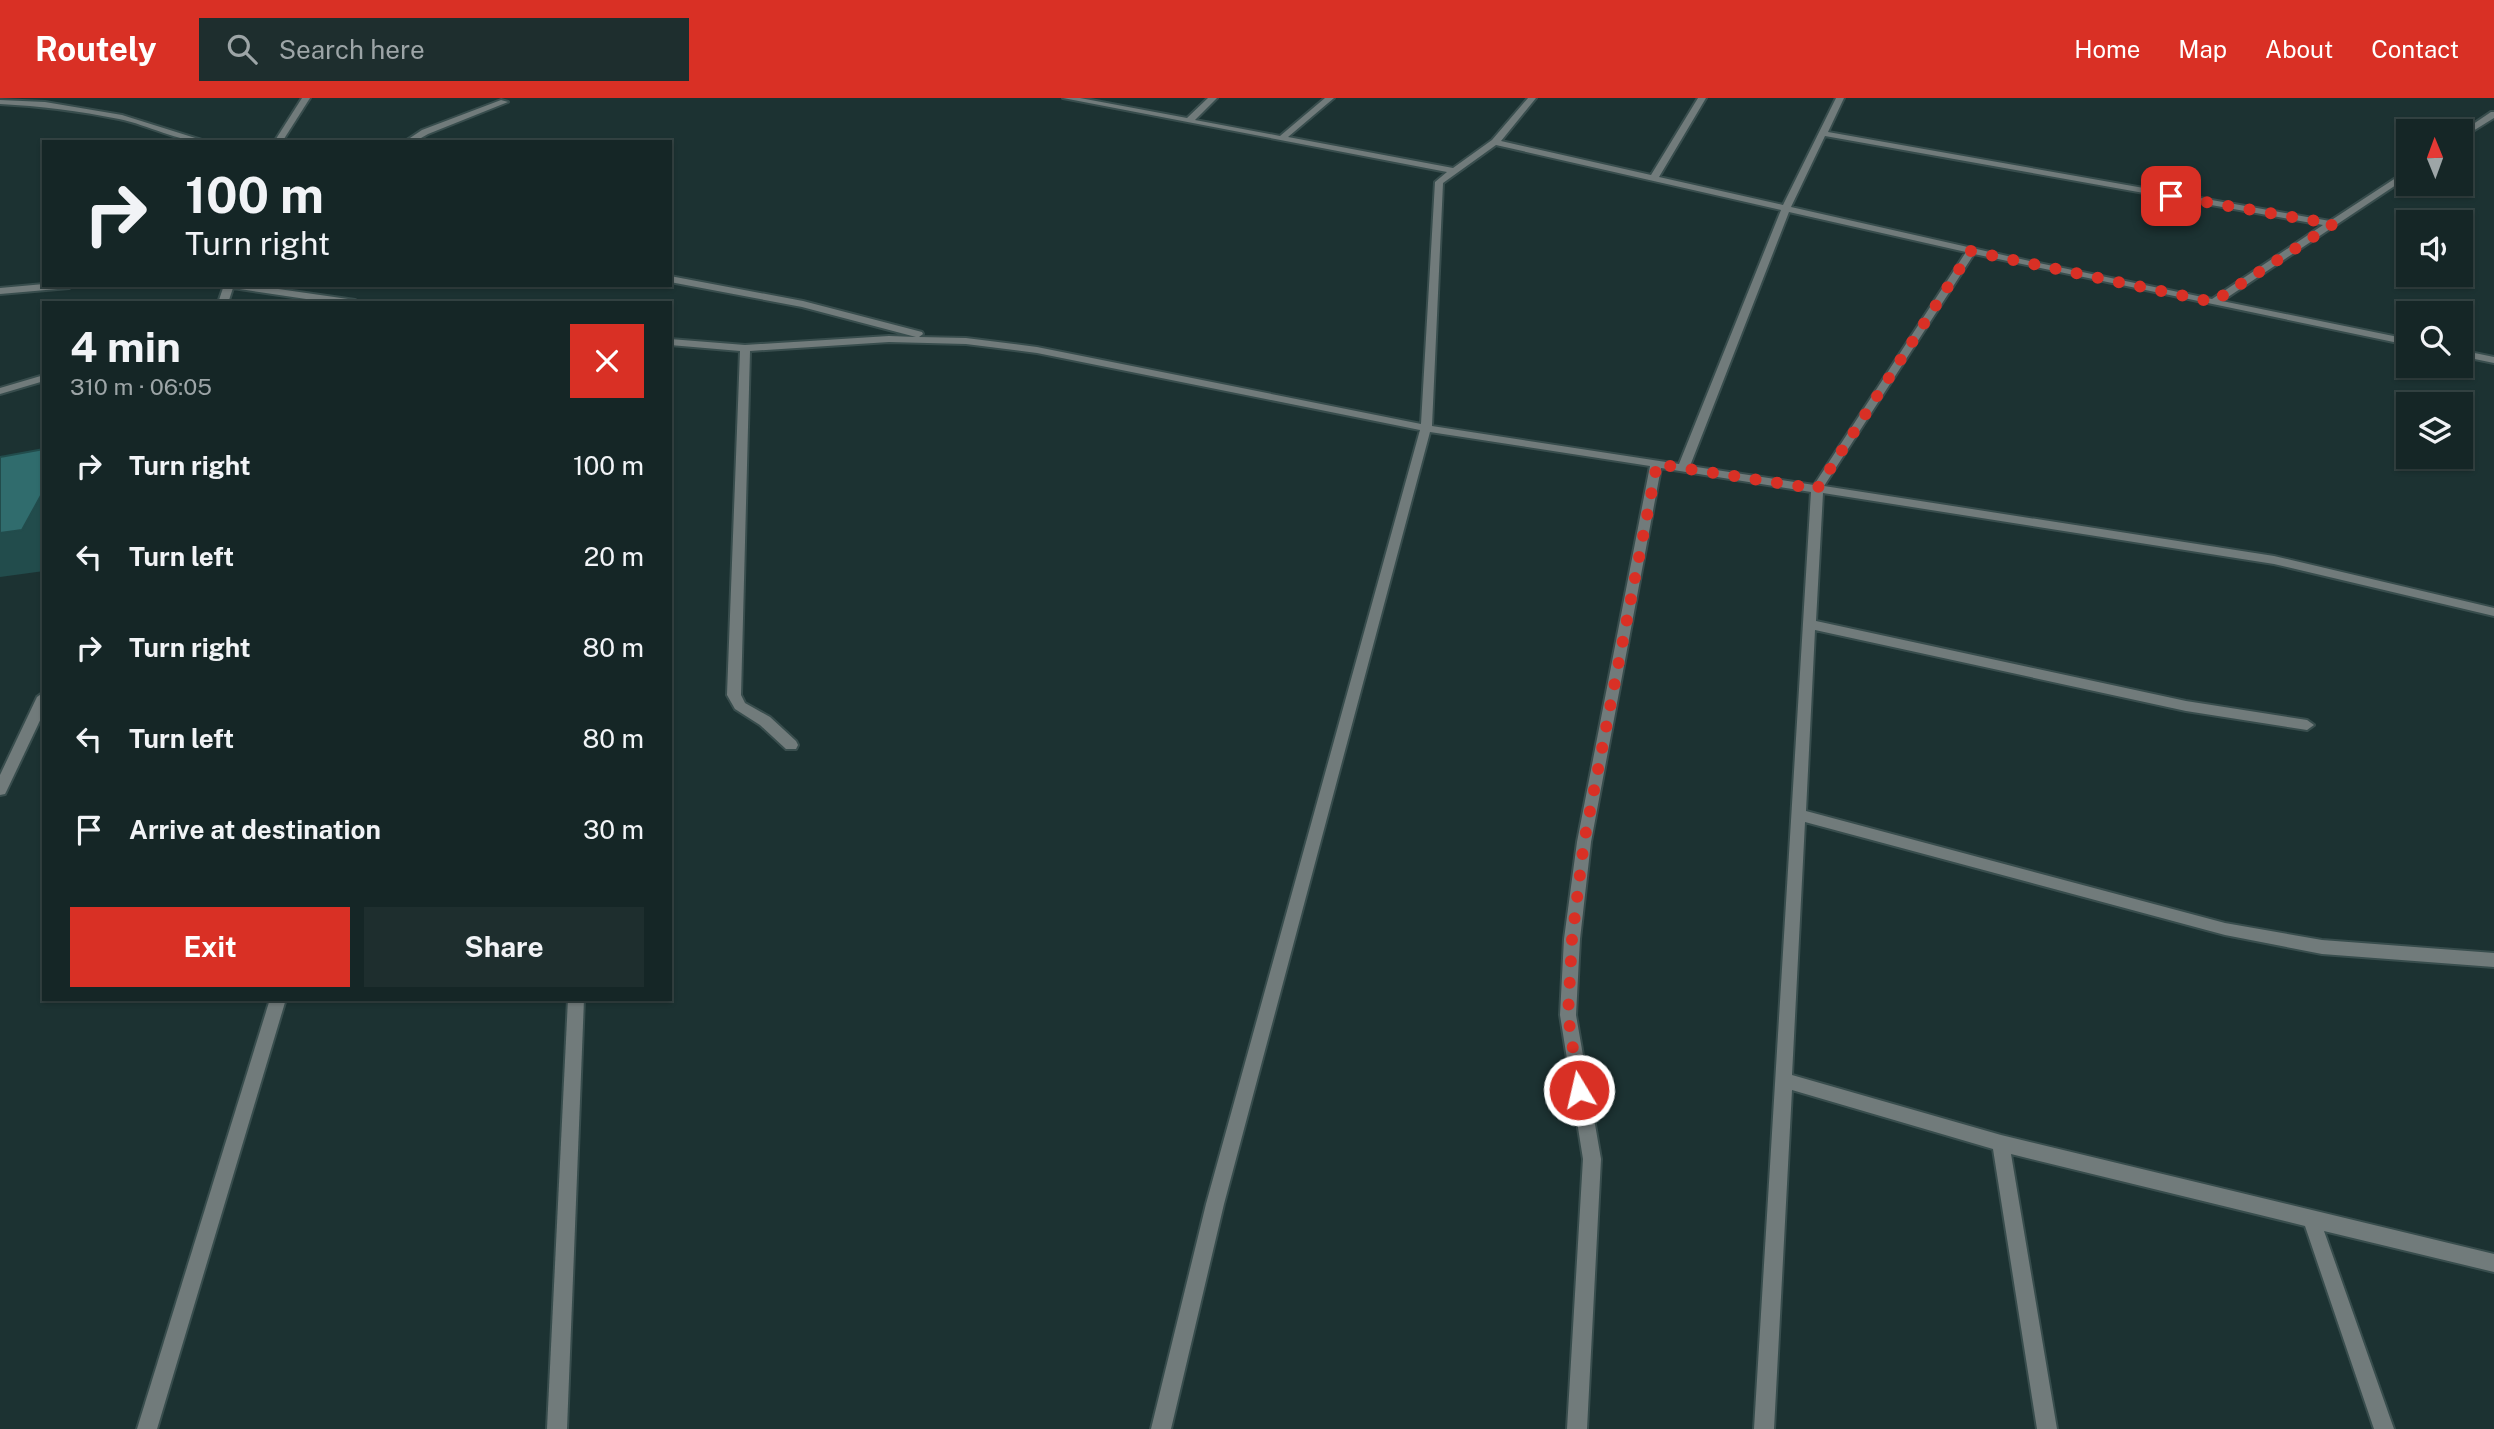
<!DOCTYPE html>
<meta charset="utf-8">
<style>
body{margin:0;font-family:"Public Sans",sans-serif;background:#1e2e2e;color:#f1f3f6;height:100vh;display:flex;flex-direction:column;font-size:26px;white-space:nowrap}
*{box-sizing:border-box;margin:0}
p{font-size:23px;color:#9da5a7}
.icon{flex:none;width:38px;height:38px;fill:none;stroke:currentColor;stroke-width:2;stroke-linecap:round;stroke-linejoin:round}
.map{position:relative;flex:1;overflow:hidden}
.sheet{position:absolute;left:42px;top:203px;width:630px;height:700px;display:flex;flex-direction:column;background:#152626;border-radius:0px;box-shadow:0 2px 5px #0004,0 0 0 2px #344343}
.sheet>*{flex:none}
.guide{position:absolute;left:42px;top:42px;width:630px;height:147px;border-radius:0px;box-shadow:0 2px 5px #0004,0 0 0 2px #344343;background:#152626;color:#f1f3f6;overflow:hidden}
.needle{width:46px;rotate:359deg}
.buttons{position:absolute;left:2396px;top:21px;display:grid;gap:14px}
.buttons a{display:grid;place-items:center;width:77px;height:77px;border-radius:0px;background:#152626;box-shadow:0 2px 5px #0004,0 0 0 2px #344343;font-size:35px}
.pin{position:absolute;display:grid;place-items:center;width:60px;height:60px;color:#fff;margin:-30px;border-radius:14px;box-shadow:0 4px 10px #0006}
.me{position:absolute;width:77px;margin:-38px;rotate:351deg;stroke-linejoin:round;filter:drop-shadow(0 0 5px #0008)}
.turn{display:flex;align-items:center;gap:24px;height:147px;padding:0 28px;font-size:32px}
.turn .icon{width:91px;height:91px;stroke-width:2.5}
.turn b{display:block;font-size:49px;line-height:60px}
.round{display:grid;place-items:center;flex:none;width:74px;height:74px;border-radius:0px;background:#1e2e2e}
.summary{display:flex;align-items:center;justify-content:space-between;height:119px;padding:0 28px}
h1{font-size:42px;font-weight:700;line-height:52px}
.cta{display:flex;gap:14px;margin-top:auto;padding:14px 28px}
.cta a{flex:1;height:80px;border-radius:0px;background:#d93025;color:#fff;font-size:28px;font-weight:700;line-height:80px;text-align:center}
.cta a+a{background:#1e2e2e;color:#f1f3f6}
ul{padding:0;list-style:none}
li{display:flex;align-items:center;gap:21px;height:91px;padding:0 28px}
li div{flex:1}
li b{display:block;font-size:26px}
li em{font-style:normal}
header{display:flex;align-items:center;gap:42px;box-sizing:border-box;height:98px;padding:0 35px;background:#d93025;color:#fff}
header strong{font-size:33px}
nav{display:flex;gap:38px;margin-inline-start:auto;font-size:24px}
.search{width:490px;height:63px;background:#1e2e2e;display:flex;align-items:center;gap:18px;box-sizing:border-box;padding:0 24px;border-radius:0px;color:#9da5a7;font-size:26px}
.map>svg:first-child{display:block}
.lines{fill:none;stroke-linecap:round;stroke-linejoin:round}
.street-casing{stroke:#384d4d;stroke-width:4}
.street{fill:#717b7b;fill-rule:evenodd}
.shaded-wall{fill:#224c4c}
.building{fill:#306c6d;stroke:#224c4c;stroke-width:2}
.route{stroke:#d93025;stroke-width:12;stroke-dasharray:0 21.6}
</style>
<header>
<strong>Routely</strong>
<div class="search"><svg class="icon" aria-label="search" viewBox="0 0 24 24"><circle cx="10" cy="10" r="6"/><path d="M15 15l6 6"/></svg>Search here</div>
<nav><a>Home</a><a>Map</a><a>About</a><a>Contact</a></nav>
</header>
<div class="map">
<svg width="2494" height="1331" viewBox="0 0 2494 1331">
<rect width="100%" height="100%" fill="#1c3232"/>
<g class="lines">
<g class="street-casing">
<g id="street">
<polygon points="302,0 310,0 282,44 274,44"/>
<path d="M1063,0H1080L1187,20L1208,0H1217L1195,22L1280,38L1325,0H1334L1288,39L1453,70L1492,42L1528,0H1536L1501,43L1651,77L1698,0H1706L1659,79L1783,107L1836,0H1844L1828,34L2330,123L2408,72V79L2222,203L2408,241V247L1974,156L1824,388L2274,458L2494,510V518L2274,466L1823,395L1816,523L2186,603L2307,622L2314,627L2307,632L2186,613L1815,532L1806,713L2225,825L2322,842L2494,855V869L2322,856L2225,837L1805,724L1792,977L2001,1037L2494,1156V1174L2324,1133L2394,1331H2374L2305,1128L2011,1056L2057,1331H2037L1993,1051L1792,992L1774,1331H1754L1811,394L1661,370L1591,744L1580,841L1576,917L1601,1061L1587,1331H1567L1583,1061L1560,917L1564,841L1577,744L1650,368L1430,334L1224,1106L1171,1331H1151L1206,1106L1420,332L1037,255L966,246L889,244L750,253L741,597L745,605L770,619L796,643L798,647L796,651H786L760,627L735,611L727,597L740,253L670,247V241L745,247L889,238L916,239L802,209L670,184V178L803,203L922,234L923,236L919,239L966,240L1037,249L1421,326L1435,84L1447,74ZM1825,38L2323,127L2212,201L2034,164L1791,109ZM1496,47L1781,112L1679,366L1432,328L1443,85ZM1789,114L1966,154L1814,387L1690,368Z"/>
<path d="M0,2L45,4L122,17L208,44C177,44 149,27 119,21C79,13 40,8 0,6Z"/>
<polygon points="501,2 508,4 428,36 414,44 404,44 422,32"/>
<polygon points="2491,14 2494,14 2494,20 2460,41 2460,35"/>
<polygon points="44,186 74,187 69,190 0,196 0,190"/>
<polygon points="224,187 251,187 355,202 360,205 333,205 233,190 228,205 218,205"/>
<polygon points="2460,252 2494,259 2494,265 2460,258"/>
<polygon points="44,277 44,283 0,296 0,290"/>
<polygon points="44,594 44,614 7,692 5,696 0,697 0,677 37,599"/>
<polygon points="270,901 286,901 157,1331 137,1331"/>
<polygon points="568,901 584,901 567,1331 547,1331"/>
</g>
</g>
<use href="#street" class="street"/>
</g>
<polygon class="shaded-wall" points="44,392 44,473 0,479 0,435"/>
<polygon class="building" points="44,351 44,392 22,432 0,435 0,359"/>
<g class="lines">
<polyline class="route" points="1579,992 1568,917 1572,841 1584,744 1657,366 1817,391 1971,153 2213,204 2333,126 2171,98"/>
</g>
</svg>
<div class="buttons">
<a><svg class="needle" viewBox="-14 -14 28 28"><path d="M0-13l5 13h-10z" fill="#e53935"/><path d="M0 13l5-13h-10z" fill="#9da5a7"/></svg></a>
<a><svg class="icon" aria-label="sound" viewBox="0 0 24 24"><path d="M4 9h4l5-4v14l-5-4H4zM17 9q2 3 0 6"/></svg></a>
<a><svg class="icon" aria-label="search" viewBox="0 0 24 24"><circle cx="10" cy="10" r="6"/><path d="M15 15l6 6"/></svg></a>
<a><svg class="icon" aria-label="layers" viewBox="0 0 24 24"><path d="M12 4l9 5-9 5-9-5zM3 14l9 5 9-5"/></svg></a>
</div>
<div class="pin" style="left:2171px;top:98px;background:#d93025"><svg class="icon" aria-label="arrive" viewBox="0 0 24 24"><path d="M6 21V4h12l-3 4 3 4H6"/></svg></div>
<svg class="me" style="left:1579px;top:992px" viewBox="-20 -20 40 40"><circle r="17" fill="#d93025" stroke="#fff" stroke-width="3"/><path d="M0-11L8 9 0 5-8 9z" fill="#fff"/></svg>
<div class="guide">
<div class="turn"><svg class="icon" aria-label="right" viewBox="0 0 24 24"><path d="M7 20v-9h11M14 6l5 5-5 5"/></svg><div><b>100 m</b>Turn right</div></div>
</div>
<section class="sheet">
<div class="summary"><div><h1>4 min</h1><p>310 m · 06:05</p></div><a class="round" style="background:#d93025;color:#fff"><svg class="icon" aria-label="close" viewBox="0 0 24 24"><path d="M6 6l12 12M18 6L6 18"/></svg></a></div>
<ul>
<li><svg class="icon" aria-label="right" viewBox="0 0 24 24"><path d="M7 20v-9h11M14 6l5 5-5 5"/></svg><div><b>Turn right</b></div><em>100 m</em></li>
<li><svg class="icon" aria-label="left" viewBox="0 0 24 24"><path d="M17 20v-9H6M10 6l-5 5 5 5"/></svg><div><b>Turn left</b></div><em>20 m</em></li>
<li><svg class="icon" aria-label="right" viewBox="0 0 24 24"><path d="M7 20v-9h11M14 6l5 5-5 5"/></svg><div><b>Turn right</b></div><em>80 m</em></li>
<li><svg class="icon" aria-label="left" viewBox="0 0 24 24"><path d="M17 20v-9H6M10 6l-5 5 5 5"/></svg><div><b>Turn left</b></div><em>80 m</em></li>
<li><svg class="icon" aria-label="arrive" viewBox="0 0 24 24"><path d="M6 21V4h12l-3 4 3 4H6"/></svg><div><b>Arrive at destination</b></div><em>30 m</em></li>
</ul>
<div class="cta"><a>Exit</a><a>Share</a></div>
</section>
</div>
